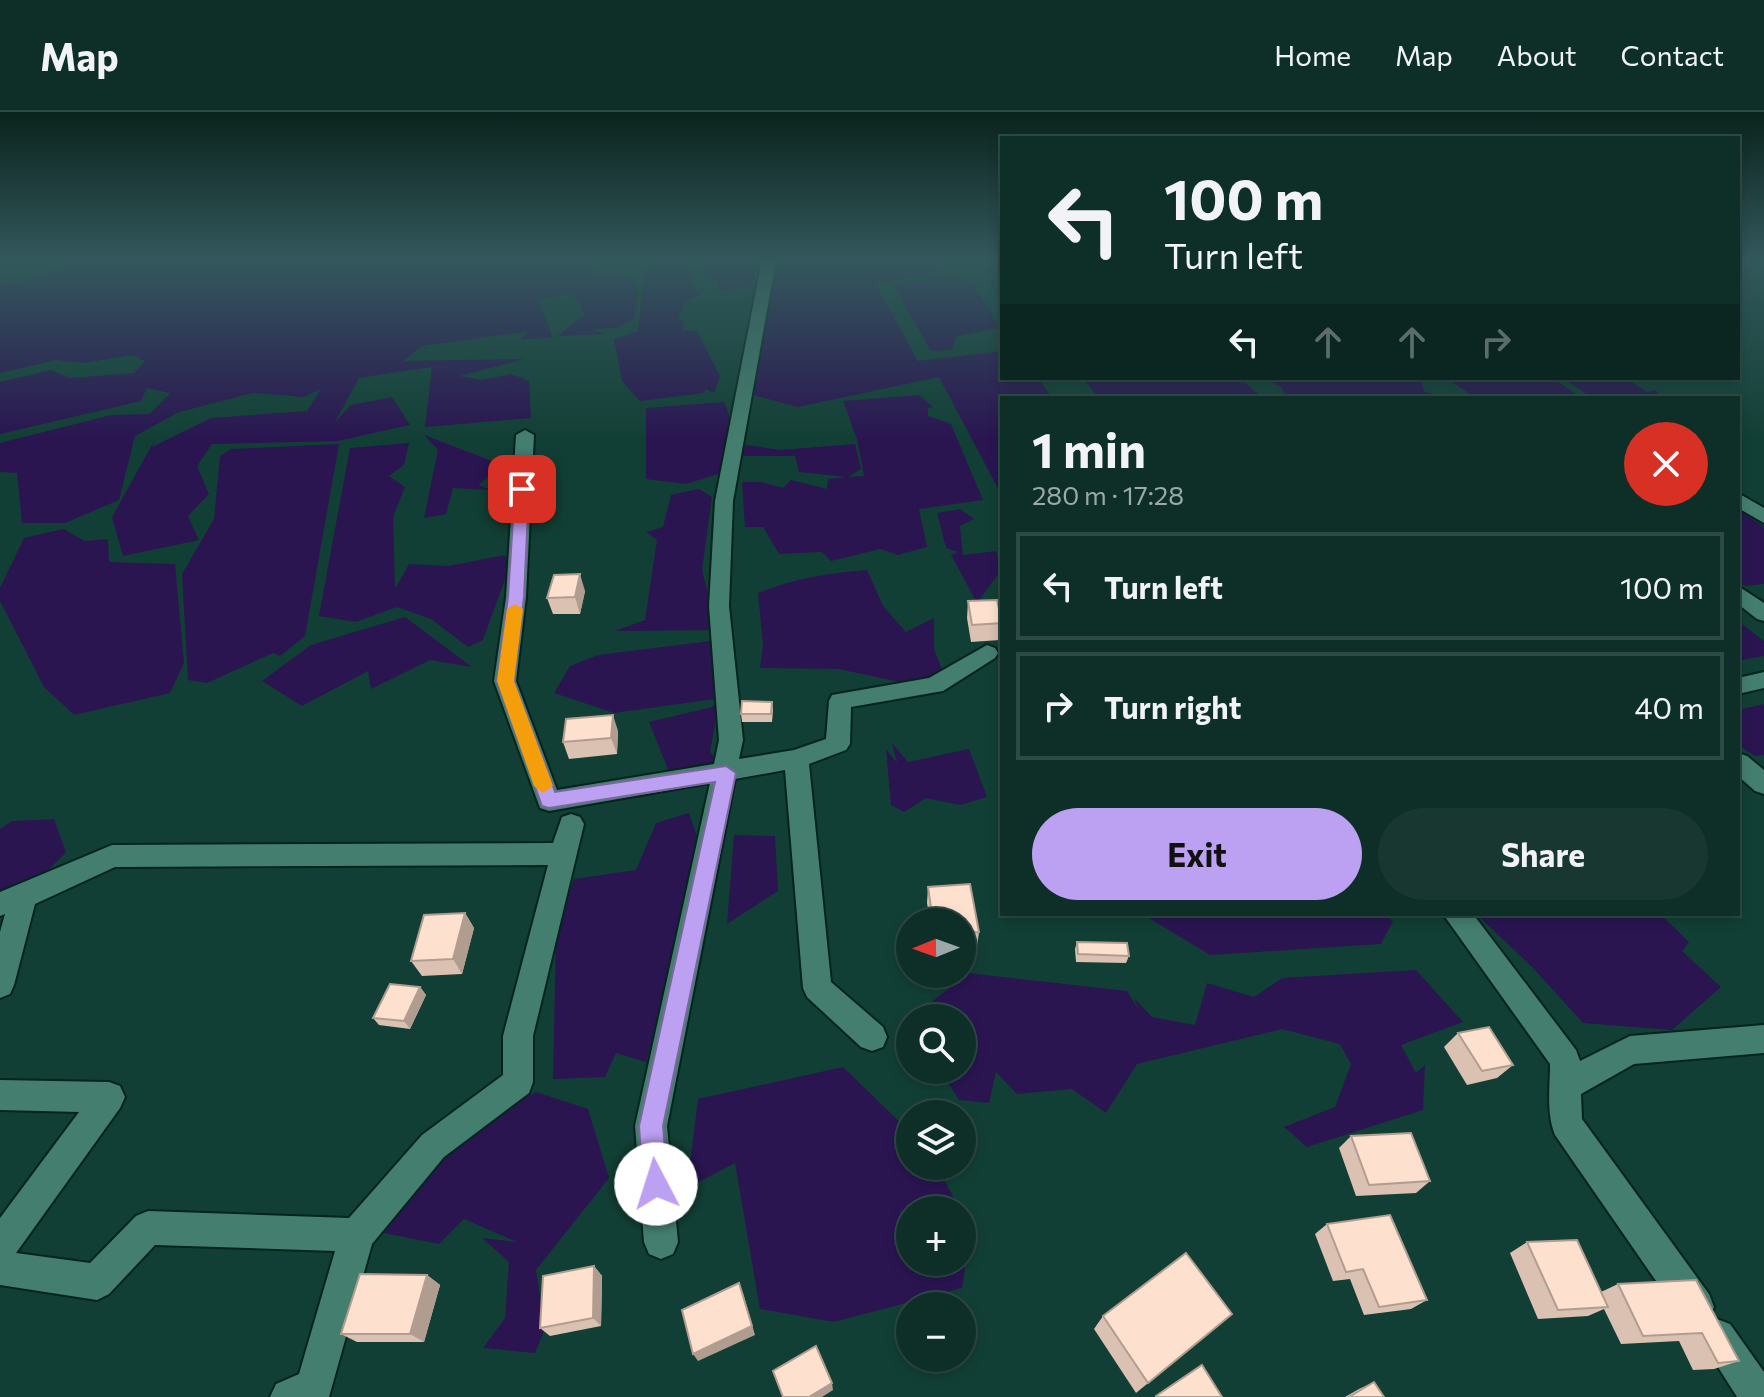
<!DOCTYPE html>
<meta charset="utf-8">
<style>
body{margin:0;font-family:Commissioner,sans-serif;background:#173730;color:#f1f3f6;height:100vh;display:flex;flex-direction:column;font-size:30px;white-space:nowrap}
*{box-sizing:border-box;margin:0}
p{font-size:26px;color:#9ba9a8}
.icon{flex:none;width:44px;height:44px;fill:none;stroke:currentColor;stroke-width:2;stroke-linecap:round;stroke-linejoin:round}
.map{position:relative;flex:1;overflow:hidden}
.side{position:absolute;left:1000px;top:284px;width:740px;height:520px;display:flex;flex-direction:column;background:#0e2f28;border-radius:0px;box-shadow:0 4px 12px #0003,0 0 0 2px #2e4a45}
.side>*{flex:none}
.banner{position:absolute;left:1000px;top:24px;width:740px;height:244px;border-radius:0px;box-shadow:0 4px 12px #0003,0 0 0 2px #2e4a45;background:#0e2f28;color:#f1f3f6;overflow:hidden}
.needle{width:52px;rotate:269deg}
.buttons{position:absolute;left:896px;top:796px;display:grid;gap:16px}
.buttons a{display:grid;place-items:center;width:80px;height:80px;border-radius:50%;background:#0e2f28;box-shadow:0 4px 12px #0003,0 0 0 2px #2e4a45;font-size:40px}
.pin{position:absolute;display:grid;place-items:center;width:68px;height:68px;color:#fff;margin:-34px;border-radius:16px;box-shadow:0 4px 12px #0006}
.me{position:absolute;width:88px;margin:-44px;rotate:355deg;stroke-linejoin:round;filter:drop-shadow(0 0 6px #0008)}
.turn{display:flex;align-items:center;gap:28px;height:168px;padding:0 32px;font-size:36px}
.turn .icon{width:104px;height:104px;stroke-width:2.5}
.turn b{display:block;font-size:56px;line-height:68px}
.lanes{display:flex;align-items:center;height:76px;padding:0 32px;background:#0003;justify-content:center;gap:40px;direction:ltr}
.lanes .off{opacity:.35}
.round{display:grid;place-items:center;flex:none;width:84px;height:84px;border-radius:42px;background:#173730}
.overview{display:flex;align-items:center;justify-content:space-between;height:136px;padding:0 32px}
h1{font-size:48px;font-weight:700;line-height:60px}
.button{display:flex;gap:16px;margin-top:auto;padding:16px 32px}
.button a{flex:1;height:92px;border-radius:48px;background:#bca0f2;color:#111;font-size:32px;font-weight:700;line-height:92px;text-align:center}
.button a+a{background:#173730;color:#f1f3f6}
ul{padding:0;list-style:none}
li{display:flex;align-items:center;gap:24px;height:108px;margin:0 16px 12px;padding:0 16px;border:4px solid #2e4a45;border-radius:0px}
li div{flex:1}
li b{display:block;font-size:30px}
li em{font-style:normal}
header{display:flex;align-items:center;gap:48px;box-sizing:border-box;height:112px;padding:0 40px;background:#0e2f28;border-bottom:2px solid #2e4a45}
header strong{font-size:38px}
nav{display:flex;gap:44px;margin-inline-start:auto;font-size:28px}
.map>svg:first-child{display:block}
.water{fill:#2a1551}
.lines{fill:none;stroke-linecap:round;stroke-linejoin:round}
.street-casing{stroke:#04241d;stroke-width:4}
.street{fill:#447e6e;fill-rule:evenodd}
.wall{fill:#dac1b1}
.shaded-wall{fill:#b19d90}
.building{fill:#fde0ce;stroke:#b19d90;stroke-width:2}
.route{fill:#bca0f2;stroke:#7a689d;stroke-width:2}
.slow{fill:#f59e0b}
</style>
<header>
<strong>Map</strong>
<nav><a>Home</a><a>Map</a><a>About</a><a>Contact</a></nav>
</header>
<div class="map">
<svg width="1764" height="1285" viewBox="0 0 1764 1285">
<rect width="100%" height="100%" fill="#123f35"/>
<g class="water">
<polygon points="67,148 670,148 669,151 690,153 692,173 702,183 686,188 678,206 683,209 683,219 697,219 720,264 714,281 706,277 704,281 640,289 622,269 614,227 638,219 645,154 665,151 614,148 595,155 592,163 625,164 638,179 634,207 617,216 591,217 604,222 557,224 585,203 573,181 538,188 553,226 520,227 530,219 422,234 403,249 524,247 459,264 482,268 511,262 529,269 531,306 425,315 432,255 359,266 335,310 351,293 392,285 410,313 338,329 212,332 197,354 209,382 188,404 199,428 123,444 112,405 157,324 152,335 211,306 307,299 321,277 303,285 253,281 179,300 135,324 119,388 65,411 22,411 17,361 0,360 0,331 111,303 150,302 170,281 147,276 141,289 0,322 0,270 51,258 70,266 134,261 145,249 133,243 83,251 56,248 0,261 0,174 23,170 64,155"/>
<polygon points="701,148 761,148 751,174 719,179 717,168 700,162"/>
<polygon points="775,148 945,148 952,156 876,173 918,249 1002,239 1002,266 1039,266 1052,286 1002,286 1002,384 939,265 798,295 749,282 769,159"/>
<polygon points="944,164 978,172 975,180 980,182 1000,216 957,224 952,238 931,239 893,173"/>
<polygon points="1083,266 1239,266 1263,286 1098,286"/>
<polygon points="1263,266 1411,266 1421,267 1424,279 1445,286 1306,286 1299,282 1300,286 1285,282 1281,275"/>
<polygon points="1446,266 1553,266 1582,286 1476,286"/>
<polygon points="1563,266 1626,266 1647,280 1655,278 1662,286 1592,286"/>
<polygon points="919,283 933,295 928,296 928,304 951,312 983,388 919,397 927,435 898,443 880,437 831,449 822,440 779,442 763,415 745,415 742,370 761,370 783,376 791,368 827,377 828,367 847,365 799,360 795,344 741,344 739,341 747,333 780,338 855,332 861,357 848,365 864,364 857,327 843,289"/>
<polygon points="724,290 732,310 721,361 686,372 646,367 646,296"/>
<polygon points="424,323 500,352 479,373 490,378 453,376 446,402 424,406 438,338"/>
<polygon points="409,331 404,353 389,364 405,375 393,405 395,477 409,452 449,454 505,443 510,453 483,528 468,535 431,507 397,495 356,510 319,504 350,336"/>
<polygon points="339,332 305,524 280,544 273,541 207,571 188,568 182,462 214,407 220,344 231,337"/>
<polygon points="699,377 712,385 702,458 717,518 615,519 645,508 657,428 646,420 663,415 671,383"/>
<polygon points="960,397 974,407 960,414 963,443 996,439 1002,457 977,491 951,443 958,440 946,436 937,401"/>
<polygon points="1738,397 1764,415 1764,472 1745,474 1738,470"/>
<polygon points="63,417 85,429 108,427 109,450 175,452 184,551 170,581 74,603 44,575 0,489 0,476 24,426"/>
<path d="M867,458L883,494L906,520L934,506V537L945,565L899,570L839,557L760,556L763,533L758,481C795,466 828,461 867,458Z"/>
<polygon points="405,505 472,555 430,548 371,577 368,559 302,594 262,569 311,533"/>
<polygon points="1738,509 1764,529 1764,544 1742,548 1738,553"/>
<polygon points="711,529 715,587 614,601 554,581 570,554 598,543"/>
<polygon points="720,585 710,640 719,650 669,660 649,610 712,595"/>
<polygon points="1764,592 1764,643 1755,644 1738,633 1738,598"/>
<polygon points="892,631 908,650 969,637 987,685 960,693 926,686 904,700 891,693 886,637 897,651"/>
<polygon points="689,701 705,748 646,950 616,941 605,965 553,967 556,820 574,767 636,758 656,711"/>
<polygon points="54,707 66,740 38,769 0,780 0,717 12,709"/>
<polygon points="734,723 775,724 778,779 727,812"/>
<polygon points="1142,802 1383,802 1393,809 1381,832 1210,843"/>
<polygon points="1476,802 1660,802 1689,830 1682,839 1721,875 1672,918 1583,911 1533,856"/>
<polygon points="1416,858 1463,910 1401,933 1416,961 1425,953 1423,998 1307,1035 1284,1015 1335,995 1351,952 1340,932 1282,917 1137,952 1106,1001 1072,977 1017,982 996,960 989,991 959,988 940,958 962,958 962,906 912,906 968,861 1127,879 1139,898 1134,886 1152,905 1195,913 1207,871 1254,885 1282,866"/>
<polygon points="843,955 910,1020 910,1054 937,1054 960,1098 910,1098 910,1150 962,1150 962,1101 971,1118 962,1176 834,1210 760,1197 735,1051 687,1076 698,987"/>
<polygon points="536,980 588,997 609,1066 536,1158 545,1217 535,1241 483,1236 505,1206 509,1150 482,1126 517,1130 464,1107 439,1132 374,1119 463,1020"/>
</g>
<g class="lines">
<g class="street-casing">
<g id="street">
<polygon points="762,148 776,148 733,389 729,494 743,628 739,647 794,638 826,627 829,589 832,583 929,566 987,533 995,536 998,541 995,546 943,579 851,595 850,632 846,638 809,652 831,870 883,915 887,925 883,935 872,939 861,935 807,885 803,876 785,658 735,667 667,1014 678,1130 673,1142 661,1147 649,1142 644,1130 635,1014 710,671 549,699 540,696 494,569 506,485 516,323 525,318 534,323 526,485 516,569 557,678 714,652 719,628 709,494 715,389"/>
<polygon points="1738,381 1764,396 1764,411 1738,396"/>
<polygon points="1738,474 1764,491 1764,509 1757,507 1738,492"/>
<polygon points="1764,560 1764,576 1738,582 1738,566"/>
<polygon points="1738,641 1747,644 1764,658 1764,682 1755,679 1738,664"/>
<polygon points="571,702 580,705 584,712 533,924 533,970 529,981 444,1045 372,1132 329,1285 270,1285 276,1272 299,1262 335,1139 155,1133 109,1182 97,1188 0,1173 0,1106 79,1000 0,998 0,968 109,970 120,974 125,985 120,996 16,1141 90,1151 136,1104 148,1099 349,1106 422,1023 503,963 503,924 548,753 115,755 35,792 14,873 10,882 0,886 0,820 5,802 0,804 0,780 112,733 553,731 562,705"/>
<path d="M1443,802H1473L1576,938L1580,949L1630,924L1764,913V941L1634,952L1581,982L1582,1007L1709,1182L1714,1195L1709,1208L1696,1213L1683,1208L1555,1023C1546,1001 1550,975 1550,952Z"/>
<polygon points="1717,1207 1730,1212 1764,1260 1764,1285 1737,1285 1699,1225 1704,1212"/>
</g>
</g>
<use href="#street" class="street"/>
</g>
<g class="wall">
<polygon points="585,479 580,502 553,502 547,486"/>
<polygon points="968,489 1002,510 1000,528 971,530 967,506"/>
<polygon points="772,590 773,598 772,610 742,610 741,602"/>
<polygon points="618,619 617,642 569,647 563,630"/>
<polygon points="928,775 979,820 977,835 962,836 962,810 930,810 927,791"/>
<polygon points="465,801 474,816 462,862 422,864 411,849"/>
<polygon points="1077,830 1129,844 1126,851 1076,850 1075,837"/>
<polygon points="420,875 426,883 410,917 379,913 373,906"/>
<polygon points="1458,921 1513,953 1497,966 1467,973 1444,935"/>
<polygon points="1351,1024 1430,1069 1416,1081 1356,1084 1339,1036"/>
<polygon points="1327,1112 1427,1188 1411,1197 1364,1203 1350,1167 1333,1169 1315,1122"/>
<polygon points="1527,1130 1601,1180 1618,1172 1696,1168 1739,1249 1714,1257 1693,1258 1679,1229 1621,1232 1604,1197 1588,1204 1538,1207 1510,1141"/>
<polygon points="594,1154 602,1164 601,1214 550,1224 540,1216"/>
<polygon points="427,1163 440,1173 424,1230 357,1230 341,1222"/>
<polygon points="1232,1202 1136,1281 1094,1217 1103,1204"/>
<polygon points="1374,1270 1384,1285 1345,1285 1359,1277"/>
</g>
<g class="shaded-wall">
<polygon points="580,462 585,479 580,502 575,485"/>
<polygon points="613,603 618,619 617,642 611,626"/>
<polygon points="465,801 474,816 462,862 453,847"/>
<polygon points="420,875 426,883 410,917 404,909"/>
<polygon points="594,1154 602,1164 601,1214 593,1206"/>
<polygon points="427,1163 440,1173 424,1230 410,1222"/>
<polygon points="739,1171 743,1181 755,1223 698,1249 693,1242"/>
<polygon points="832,1271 833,1278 822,1285 809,1285"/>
</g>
<g class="building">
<polygon points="580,462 575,485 547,486 554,463"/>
<polygon points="997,488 1002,511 972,513 968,489"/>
<polygon points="742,589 772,590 771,602 741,602"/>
<polygon points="613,603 611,626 563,630 566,607"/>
<polygon points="970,772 979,820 962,821 962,810 933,810 928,775"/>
<polygon points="465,801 453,847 411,849 424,803"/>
<polygon points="1077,830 1127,831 1129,844 1078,842"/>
<polygon points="390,872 420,875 404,909 373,906"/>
<polygon points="1489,915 1513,953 1482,959 1458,921"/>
<polygon points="1411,1021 1430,1069 1369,1073 1351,1024"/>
<polygon points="1390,1103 1427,1188 1379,1195 1363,1157 1346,1160 1327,1112"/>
<polygon points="1577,1128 1608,1195 1558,1198 1527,1130"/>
<polygon points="1186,1141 1232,1202 1148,1271 1103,1204"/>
<polygon points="594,1154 593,1206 540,1216 543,1164"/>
<polygon points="360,1162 427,1163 410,1222 341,1222"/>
<polygon points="1696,1168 1739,1249 1718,1251 1702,1221 1643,1224 1618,1172"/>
<polygon points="739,1171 752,1214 693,1242 682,1198"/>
<polygon points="816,1234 832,1271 809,1285 783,1285 773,1259"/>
<polygon points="1202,1253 1222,1285 1156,1285 1156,1284"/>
<polygon points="1374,1270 1384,1285 1349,1285"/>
</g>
<linearGradient id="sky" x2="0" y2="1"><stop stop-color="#0a231d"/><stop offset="0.45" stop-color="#33585c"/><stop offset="1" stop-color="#33585c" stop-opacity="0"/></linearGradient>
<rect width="1764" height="328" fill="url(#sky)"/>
<polygon class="route" points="522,373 529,377 524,485 514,569 555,680 726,654 736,661 663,1014 668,1072 665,1081 656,1085 647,1081 643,1072 639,1014 715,670 549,696 542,694 497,569 508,485 515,377"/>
<polygon class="slow" points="515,492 523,497 514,569 553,674 543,681 534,674 497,569 507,497"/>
</svg>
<div class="buttons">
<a><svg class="needle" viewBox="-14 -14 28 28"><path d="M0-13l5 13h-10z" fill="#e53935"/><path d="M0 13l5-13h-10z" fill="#9ba9a8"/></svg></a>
<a><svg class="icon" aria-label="search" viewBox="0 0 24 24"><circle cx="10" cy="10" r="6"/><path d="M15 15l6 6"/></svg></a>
<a><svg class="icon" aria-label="layers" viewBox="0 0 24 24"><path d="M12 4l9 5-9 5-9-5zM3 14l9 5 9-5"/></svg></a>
<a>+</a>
<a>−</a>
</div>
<div class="pin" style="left:522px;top:377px;background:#d93025"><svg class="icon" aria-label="arrive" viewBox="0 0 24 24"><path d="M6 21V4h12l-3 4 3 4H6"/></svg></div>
<svg class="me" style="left:656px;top:1072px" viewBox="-20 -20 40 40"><circle r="19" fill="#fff"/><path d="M0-13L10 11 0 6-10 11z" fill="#bca0f2"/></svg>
<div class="banner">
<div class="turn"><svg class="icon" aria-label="left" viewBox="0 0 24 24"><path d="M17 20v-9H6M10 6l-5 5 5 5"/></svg><div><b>100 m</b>Turn left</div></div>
<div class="lanes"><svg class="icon" aria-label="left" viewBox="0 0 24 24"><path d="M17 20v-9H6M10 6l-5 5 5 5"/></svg><svg class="icon off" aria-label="ahead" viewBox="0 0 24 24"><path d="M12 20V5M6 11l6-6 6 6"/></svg><svg class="icon off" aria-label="ahead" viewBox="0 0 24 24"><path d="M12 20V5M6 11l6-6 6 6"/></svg><svg class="icon off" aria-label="right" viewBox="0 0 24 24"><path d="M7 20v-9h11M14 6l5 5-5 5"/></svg></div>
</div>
<section class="side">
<div class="overview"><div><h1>1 min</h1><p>280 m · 17:28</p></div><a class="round" style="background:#d93025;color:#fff"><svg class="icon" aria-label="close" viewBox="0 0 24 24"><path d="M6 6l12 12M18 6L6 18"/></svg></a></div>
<ul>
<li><svg class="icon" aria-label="left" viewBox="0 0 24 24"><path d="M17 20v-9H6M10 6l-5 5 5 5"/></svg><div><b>Turn left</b></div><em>100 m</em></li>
<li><svg class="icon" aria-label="right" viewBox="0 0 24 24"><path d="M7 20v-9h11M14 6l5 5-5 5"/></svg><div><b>Turn right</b></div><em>40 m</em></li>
</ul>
<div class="button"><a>Exit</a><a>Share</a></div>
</section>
</div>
